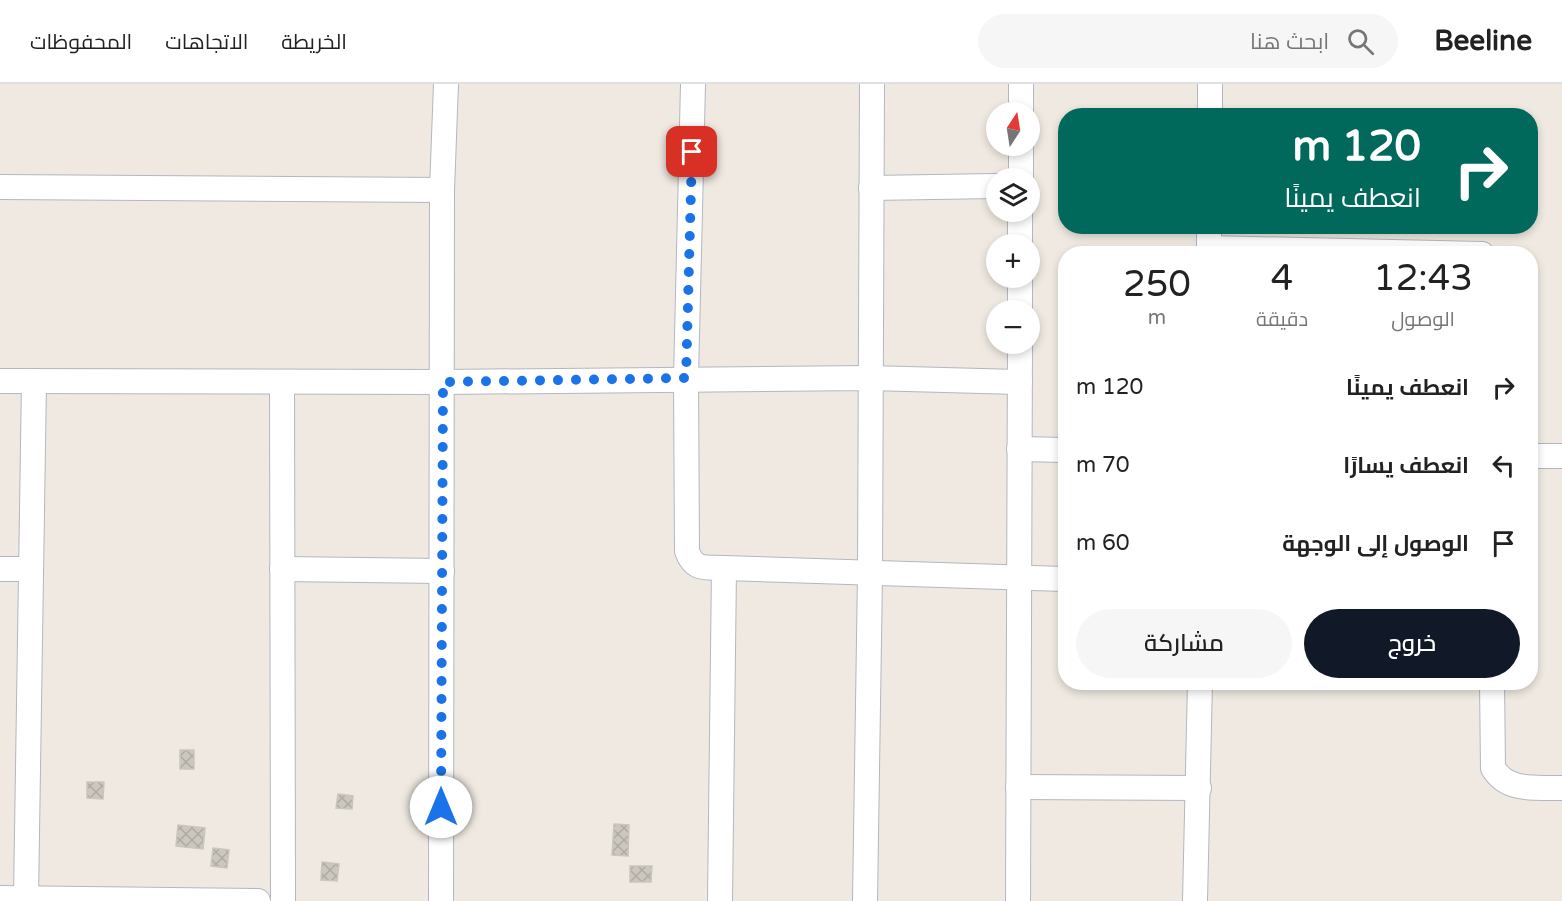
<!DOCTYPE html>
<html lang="ar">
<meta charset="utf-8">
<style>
body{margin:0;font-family:"Varela Round",Cairo,sans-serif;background:#f6f6f6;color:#222;direction:rtl;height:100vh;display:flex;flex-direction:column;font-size:22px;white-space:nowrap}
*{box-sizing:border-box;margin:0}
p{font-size:20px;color:#767676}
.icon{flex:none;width:33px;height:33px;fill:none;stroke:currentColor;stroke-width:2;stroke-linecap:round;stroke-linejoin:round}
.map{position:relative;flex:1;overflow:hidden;direction:ltr}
.drawer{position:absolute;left:1058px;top:162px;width:480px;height:444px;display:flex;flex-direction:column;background:#fff;border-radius:24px;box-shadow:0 3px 9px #0003;direction:rtl}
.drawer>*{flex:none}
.hud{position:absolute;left:1058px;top:24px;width:480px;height:126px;border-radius:24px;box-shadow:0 3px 9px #0003;direction:rtl;background:#00695c;color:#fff;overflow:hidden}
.needle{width:39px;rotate:12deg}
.fabs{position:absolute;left:986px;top:18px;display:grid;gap:12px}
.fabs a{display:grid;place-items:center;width:54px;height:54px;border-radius:50%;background:#fff;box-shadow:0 3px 9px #0003;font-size:30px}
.pin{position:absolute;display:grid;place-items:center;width:51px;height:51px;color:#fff;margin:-26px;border-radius:12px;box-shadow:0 3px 9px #0006}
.me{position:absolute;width:66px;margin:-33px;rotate:0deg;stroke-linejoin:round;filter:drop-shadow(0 0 4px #0008)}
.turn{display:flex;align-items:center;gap:21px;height:126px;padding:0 18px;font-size:27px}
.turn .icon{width:78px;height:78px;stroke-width:2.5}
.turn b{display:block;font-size:42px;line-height:51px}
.eta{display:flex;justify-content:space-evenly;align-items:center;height:102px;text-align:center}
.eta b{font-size:36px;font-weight:600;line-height:42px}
.button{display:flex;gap:12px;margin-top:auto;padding:12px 18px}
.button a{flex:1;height:69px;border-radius:36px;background:#111827;color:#fff;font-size:24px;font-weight:600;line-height:69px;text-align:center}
.button a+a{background:#f6f6f6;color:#222}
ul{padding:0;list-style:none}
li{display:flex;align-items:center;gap:18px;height:78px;padding:0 18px}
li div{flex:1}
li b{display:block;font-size:22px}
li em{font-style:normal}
header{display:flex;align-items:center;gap:36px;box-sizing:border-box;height:84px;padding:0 30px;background:#fff;border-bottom:2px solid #e0e0e0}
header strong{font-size:28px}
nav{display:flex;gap:33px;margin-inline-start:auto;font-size:21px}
.search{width:420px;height:54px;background:#f6f6f6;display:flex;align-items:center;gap:15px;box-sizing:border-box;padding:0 21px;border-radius:33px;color:#767676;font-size:22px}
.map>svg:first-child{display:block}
.building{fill:url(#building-cross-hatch);stroke:#cbc5ba;stroke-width:1.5}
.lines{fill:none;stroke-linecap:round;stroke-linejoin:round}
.minor-casing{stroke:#b4b7c1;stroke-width:26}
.minor{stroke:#fff;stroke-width:24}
.route{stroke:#1a73e8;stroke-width:10;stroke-dasharray:0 18}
</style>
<header>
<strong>Beeline</strong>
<div class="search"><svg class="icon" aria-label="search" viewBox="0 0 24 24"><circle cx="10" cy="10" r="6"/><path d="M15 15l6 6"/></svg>ابحث هنا</div>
<nav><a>الخريطة</a><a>الاتجاهات</a><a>المحفوظات</a></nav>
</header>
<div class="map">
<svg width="1562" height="817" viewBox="0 0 1562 817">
<defs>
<pattern id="building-cross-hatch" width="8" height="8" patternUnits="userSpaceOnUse" patternTransform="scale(1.5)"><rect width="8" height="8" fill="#cbc7bf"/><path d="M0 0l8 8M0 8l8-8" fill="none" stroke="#afaba4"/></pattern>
</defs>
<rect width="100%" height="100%" fill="#efe9e1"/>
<g class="building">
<rect x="180" y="666" width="14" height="19"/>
<polygon points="87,698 104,698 103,715 87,714"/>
<polygon points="338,710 353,712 352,725 336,724"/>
<polygon points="614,740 629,741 628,772 612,771"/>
<polygon points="178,741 205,744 203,765 176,762"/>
<polygon points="213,764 229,766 227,784 211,782"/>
<polygon points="322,778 339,780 337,797 321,796"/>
<polygon points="630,782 652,782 651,798 630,798"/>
</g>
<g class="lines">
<g class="minor-casing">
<g id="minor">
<path d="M693,0L686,294L687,467C694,487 705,483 724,484L1065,495"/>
<polyline points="1021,0 1021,28"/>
<polyline points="1210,32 1210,0"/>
<polyline points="1021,94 1021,62"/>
<polyline points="0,103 442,106"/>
<polyline points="871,104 996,102"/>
<polyline points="1020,160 1020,128"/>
<polyline points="1209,164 1482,170"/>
<polyline points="1209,170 1209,142"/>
<polyline points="1020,226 1020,194"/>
<polyline points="0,297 443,298 870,294 1020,298"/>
<polyline points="282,298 283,817"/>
<polyline points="1019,365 1065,366"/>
<polyline points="1530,372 1562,372"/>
<polyline points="0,485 31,485"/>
<polyline points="282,485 442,487"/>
<path d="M1492,598L1493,684C1508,709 1537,703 1562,704"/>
<polyline points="1018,703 1199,704"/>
<polyline points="0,814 258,817"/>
<polyline points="26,814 34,297"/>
<polyline points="441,817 442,106 446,0"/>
<polyline points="720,817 724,484"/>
<polyline points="865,817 870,490 872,0"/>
<polyline points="1018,817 1020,260"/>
<polyline points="1195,817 1200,598"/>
</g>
</g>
<use href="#minor" class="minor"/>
</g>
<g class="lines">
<polyline class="route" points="441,723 443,298 686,294 692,68"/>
</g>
</svg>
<div class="fabs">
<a><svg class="needle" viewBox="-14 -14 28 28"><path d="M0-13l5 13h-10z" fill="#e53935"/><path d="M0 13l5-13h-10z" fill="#767676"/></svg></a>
<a><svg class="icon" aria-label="layers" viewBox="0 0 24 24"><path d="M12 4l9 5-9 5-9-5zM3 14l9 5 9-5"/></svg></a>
<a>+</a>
<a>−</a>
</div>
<div class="pin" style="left:692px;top:68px;background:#d93025"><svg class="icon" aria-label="arrive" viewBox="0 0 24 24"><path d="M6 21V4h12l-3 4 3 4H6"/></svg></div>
<svg class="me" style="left:441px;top:723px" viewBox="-20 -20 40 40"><circle r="19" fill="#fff"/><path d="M0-13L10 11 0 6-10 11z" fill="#1a73e8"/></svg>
<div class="hud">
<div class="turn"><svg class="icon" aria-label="right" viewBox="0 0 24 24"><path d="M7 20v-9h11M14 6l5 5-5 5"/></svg><div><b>120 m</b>انعطف يمينًا</div></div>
</div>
<section class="drawer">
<div class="eta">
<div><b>12:43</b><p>الوصول</p></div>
<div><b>4</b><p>دقيقة</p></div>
<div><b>250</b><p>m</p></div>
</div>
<ul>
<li><svg class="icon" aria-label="right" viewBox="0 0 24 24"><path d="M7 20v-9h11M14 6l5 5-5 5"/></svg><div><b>انعطف يمينًا</b></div><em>120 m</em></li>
<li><svg class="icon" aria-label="left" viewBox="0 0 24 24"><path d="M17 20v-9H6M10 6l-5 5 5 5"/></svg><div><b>انعطف يسارًا</b></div><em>70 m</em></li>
<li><svg class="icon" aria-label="arrive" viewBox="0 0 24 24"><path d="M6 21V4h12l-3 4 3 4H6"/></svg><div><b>الوصول إلى الوجهة</b></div><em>60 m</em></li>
</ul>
<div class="button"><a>خروج</a><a>مشاركة</a></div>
</section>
</div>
